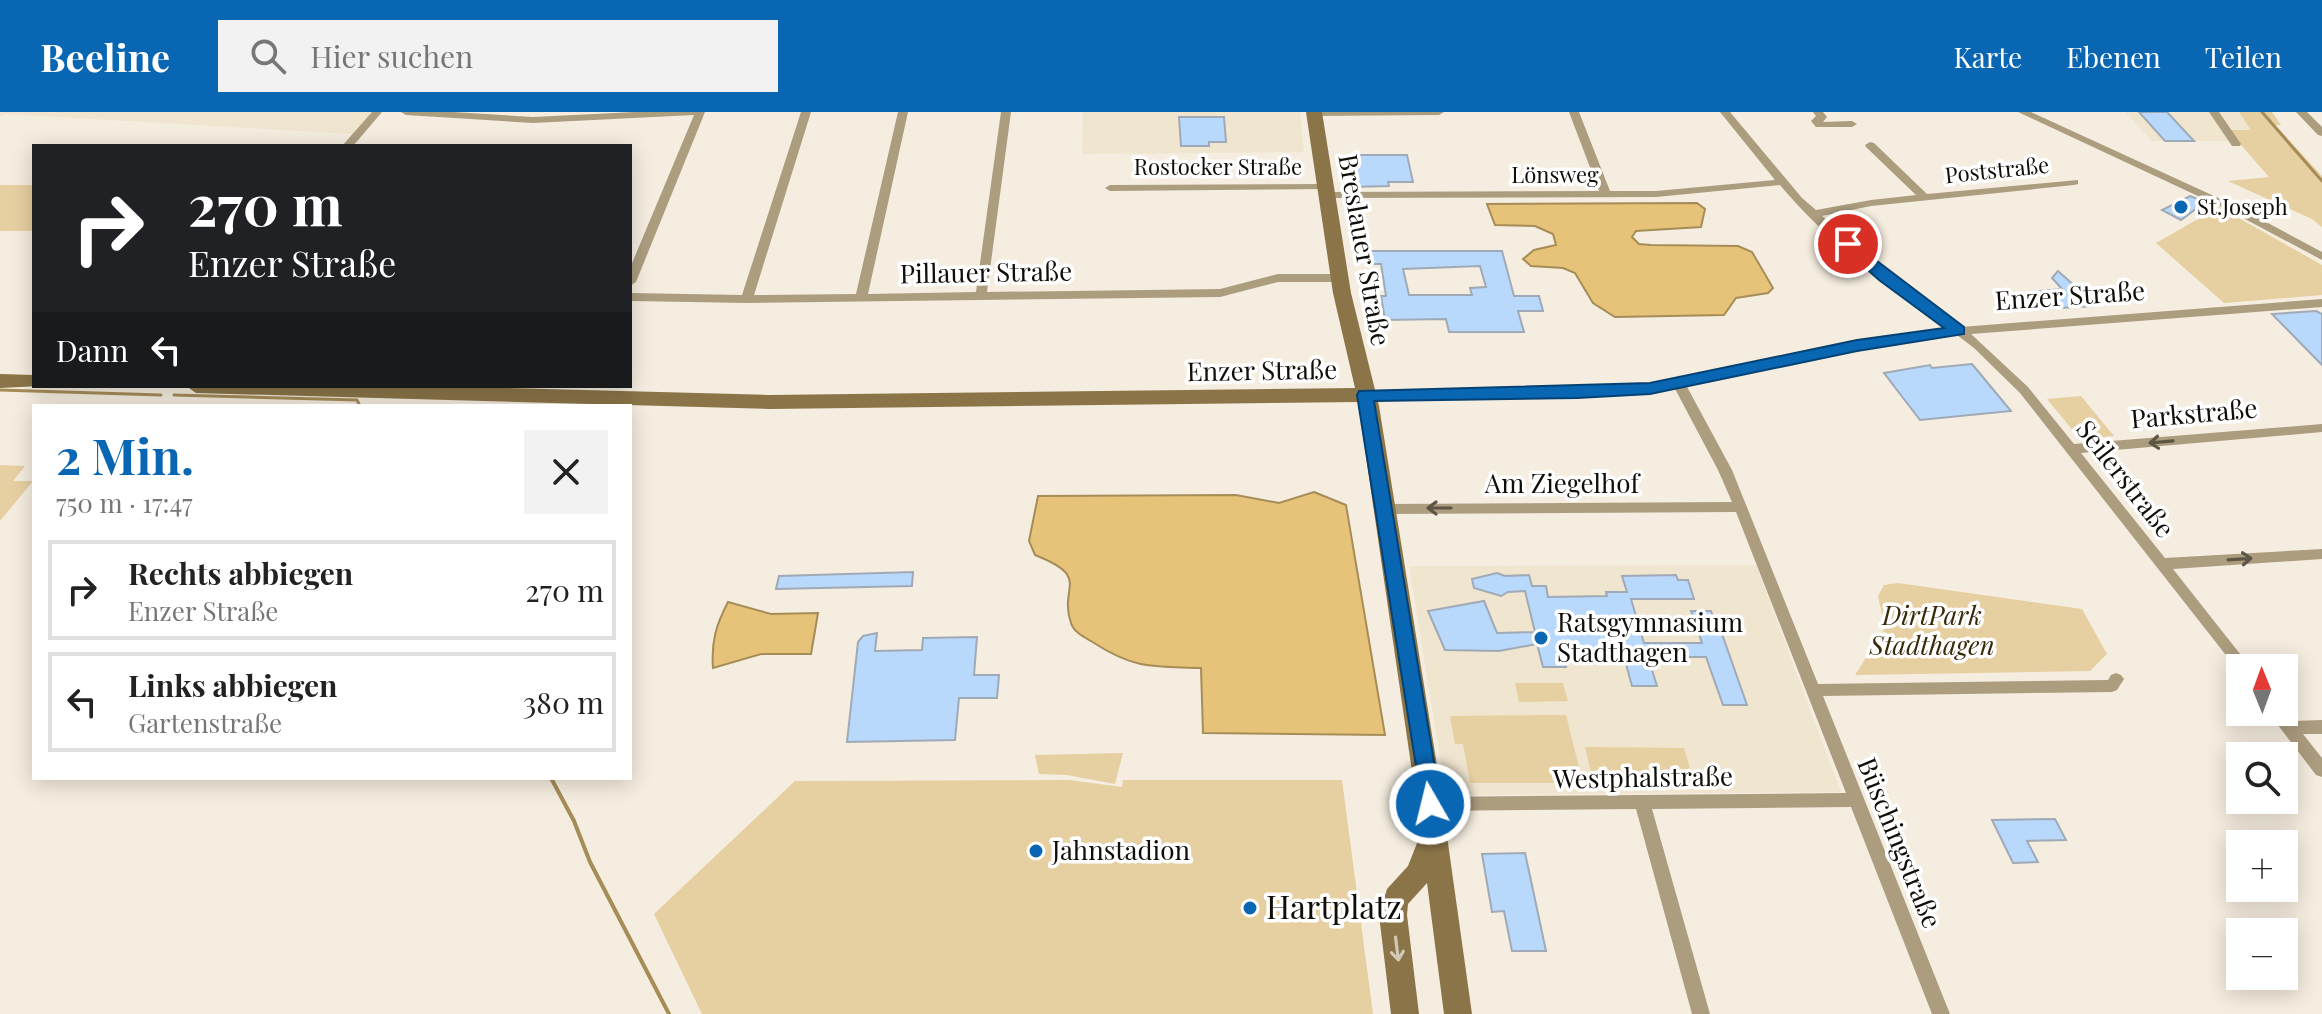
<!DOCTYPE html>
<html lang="de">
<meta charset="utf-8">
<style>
body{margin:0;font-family:"Playfair Display",serif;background:#f2f2f2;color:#222;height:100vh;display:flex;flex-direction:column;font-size:30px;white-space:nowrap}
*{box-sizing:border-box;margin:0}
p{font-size:26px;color:#767676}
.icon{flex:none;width:44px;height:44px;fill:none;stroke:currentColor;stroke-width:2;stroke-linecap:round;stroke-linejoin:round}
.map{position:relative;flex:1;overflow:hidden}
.details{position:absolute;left:32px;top:292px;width:600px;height:376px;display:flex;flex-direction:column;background:#fff;border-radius:0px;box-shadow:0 4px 20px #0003}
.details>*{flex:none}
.top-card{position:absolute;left:32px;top:32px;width:600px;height:244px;border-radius:0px;box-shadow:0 4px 20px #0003;background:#202124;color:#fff;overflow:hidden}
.needle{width:52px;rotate:359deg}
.fabs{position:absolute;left:2226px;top:542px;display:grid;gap:16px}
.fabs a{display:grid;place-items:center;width:72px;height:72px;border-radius:0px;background:#fff;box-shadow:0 4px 20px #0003;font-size:40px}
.pin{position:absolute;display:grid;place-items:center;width:68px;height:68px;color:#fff;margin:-34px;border:4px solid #fff;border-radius:50%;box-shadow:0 2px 8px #0007}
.me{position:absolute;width:88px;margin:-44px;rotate:352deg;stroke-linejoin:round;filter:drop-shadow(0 0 6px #0008)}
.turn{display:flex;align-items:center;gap:28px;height:168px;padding:0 24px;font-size:36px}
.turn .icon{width:104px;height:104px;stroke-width:2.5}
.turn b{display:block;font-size:56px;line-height:68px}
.then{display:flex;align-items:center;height:76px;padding:0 24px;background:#0003;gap:16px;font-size:30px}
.round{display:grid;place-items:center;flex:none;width:84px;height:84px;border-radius:0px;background:#f2f2f2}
.summary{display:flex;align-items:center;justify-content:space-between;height:136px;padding:0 24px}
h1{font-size:48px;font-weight:700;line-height:60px;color:#0866b3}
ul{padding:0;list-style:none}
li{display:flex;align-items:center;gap:24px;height:100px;margin:0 16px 12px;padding:0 8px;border:4px solid #e0e0e0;border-radius:0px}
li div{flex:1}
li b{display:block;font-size:30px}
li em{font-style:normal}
header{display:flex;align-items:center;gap:48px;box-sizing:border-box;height:112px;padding:0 40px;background:#0866b3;color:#fff}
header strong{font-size:38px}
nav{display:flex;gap:44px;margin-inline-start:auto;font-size:28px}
.search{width:560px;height:72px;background:#f2f2f2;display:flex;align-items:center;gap:20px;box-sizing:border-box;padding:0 28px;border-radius:0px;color:#767676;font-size:30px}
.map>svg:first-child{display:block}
.built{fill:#f0e5cf}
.green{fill:#e6cfa1}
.water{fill:#e7c37a;stroke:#a68d58;stroke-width:2}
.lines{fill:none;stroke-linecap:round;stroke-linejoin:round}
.stream-far1{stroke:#a68d58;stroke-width:3}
.stream{stroke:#a68d58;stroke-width:4}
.building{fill:#b8d8fc;stroke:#a0aab6;stroke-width:2;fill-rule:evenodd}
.street{fill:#ac9d7f;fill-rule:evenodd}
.secondary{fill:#8b7548;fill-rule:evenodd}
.oneway{stroke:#5e5644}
.oneway2{stroke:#d1c8b6}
.route{fill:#0866b3;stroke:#054274;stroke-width:2}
.poi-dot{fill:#0866b3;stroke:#fff;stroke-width:3}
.labels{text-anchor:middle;stroke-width:7;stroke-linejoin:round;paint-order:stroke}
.far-street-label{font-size:22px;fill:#100e09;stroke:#fff}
.far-poi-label{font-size:22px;fill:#100e09;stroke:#fff;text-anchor:start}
.street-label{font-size:26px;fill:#100e09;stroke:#fff}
.park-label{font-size:26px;font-style:italic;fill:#382908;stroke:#fff}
.poi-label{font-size:26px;fill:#100e09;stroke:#fff;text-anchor:start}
.near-poi-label{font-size:32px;fill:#100e09;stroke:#fff;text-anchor:start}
</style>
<header>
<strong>Beeline</strong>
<div class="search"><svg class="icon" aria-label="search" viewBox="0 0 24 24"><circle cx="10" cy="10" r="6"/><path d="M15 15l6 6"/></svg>Hier suchen</div>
<nav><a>Karte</a><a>Ebenen</a><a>Teilen</a></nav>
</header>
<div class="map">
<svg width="2322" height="902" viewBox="0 0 2322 902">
<rect width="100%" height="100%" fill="#f5eddf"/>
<g class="built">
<polygon points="0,0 372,0 353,22 5,2 0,5"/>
<polygon points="1083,0 1300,0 1304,40 1082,42"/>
<polygon points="2125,0 2239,0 2252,18 2221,18 2229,29 2152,29"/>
<polygon points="1756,453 1841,680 1457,683 1445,676 1409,454"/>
</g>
<g class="green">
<polygon points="2239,0 2272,0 2281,13 2275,13 2322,64 2322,115 2312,107 2228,69 2269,65 2228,18 2251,18"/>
<rect x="0" y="73" width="34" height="46"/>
<polygon points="2219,95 2322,153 2322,183 2224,191 2156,131"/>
<polygon points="2081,284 2114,324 2080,327 2047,287"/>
<polygon points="0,353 25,354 13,369 33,369 0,409"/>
<polygon points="1898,471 2082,497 2107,542 2090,559 1855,563 1885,516 1878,484 1884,473"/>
<polygon points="1515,571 1563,571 1568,589 1519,590"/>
<polygon points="1566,603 1583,671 1470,671 1463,632 1455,632 1450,604"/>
<polygon points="1585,635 1684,636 1694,670 1593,669"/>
<polygon points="1123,641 1115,672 1067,663 1039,662 1035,643"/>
<polygon points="795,669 1069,668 1122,675 1123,668 1342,668 1373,902 702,902 654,802"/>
</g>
<g class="water">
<polygon points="1697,91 1705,97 1701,115 1636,119 1632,125 1639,132 1651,133 1738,134 1752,140 1773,176 1768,181 1736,186 1724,203 1615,205 1593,191 1575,161 1563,156 1531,154 1523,147 1534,138 1556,133 1553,122 1535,114 1495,113 1487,92"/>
<path d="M1314,380L1346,393L1385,623L1203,621L1201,556C1154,554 1136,558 1094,531C1086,526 1074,521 1071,511C1058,474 1093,466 1035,443L1029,429L1038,384L1236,383L1279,391Z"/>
<path d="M728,490L771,502L818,501L811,542H761L713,556C711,530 716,513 728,490Z"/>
</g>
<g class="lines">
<g class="stream-far1">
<polyline points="2262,0 2322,69"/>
<polyline points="0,278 161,283"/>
<polyline points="174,283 357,288 360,294"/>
</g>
<polyline class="stream" points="551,666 574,709 590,750 669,902"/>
</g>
<g class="building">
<polygon points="2139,0 2167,0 2194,29 2165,29"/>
<polygon points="1179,5 1224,5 1226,30 1209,30 1209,34 1181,34"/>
<polygon points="1347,43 1407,43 1413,70 1388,70 1389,74 1352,75"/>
<polygon points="2190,84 2205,90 2181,108 2162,98"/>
<path d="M1369,139H1502L1514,184H1539L1543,199H1518L1524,220H1449L1446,207L1385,208L1381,184H1386L1381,152H1372ZM1480,154L1486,175L1470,176L1472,183H1409L1403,157Z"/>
<polygon points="2058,159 2078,177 2093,194 2042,197 2028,180 2062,177 2052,166"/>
<polygon points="2316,199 2322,202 2322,253 2272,202"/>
<polygon points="1972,252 2011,299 1920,308 1884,261 1930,253 1932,256"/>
<polygon points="913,460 912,474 776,477 779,464"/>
<polygon points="1497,461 1505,464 1529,463 1532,474 1546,474 1548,485 1607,484 1606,480 1627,480 1622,464 1676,463 1678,468 1688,468 1694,487 1631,487 1644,531 1702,531 1691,499 1711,499 1713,505 1716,505 1747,593 1723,593 1706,545 1648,545 1657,574 1632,574 1623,541 1562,541 1566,555 1543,555 1537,532 1499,539 1445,538 1428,499 1484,489 1497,521 1535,520 1525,479 1508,480 1501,484 1474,476 1472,467"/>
<polygon points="877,521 875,539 922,538 923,526 977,525 974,563 999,563 997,586 959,586 955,628 847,630 858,530 863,524"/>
<polygon points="2055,707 2066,728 2027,729 2038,750 2013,751 1992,708"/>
<polygon points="1525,741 1530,764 1546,839 1512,839 1504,799 1492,800 1482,742"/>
</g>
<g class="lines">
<g class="street">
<polygon points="372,0 382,0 353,34 342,34"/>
<polygon points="401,0 453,0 533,5 635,0 705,0 636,170 630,174 630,156 694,3 533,11 406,3"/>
<polygon points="801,0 811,0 754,183 856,182 898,0 908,0 868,182 976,180 1001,0 1011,0 987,180 1220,177 1278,162 1340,162 1346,166 1340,170 1278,170 1220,185 747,191 630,189 630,181 742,183"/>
<polygon points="1311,0 1444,0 1439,3 1315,4 1311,3"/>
<path d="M1569,0H1579L1610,79H1656L1775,68L1720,0H1730L1802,86L1816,98L1871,88L1916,83L1866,35L1865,33L1870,30L1874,31L1927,82L2078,68V72L2074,73L1871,94L1822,104L1888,162L1961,215L2322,187V195L1971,222L2028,275L2074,332L2322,312V320L2081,341L2165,446L2322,437V447L2173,457L2248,552L2250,556H2240V561L2020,281L1974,236L1957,223L1857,237L1686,273L1732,358L1818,572L2108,568L2111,563L2116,561L2121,563L2124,567L2117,578L2112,580L1823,584L1950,902H1932L1851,695L1652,697L1710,902H1692L1636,697L1430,699L1424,697L1422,692L1424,687L1430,685L1846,681L1736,400L1384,402L1377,397L1384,392L1732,390L1718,358L1674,275L1650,280L1577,285L1365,287L1359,283L1361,280L1577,277L1650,272L1857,229L1947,216C1889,174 1826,129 1780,73L1656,85L1327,86L1322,83L1327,80L1599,79Z"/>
<polygon points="1813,0 1823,0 1827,5 1823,10 1852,9 1857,12 1852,15 1816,15 1811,9 1816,4"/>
<polygon points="2018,0 2031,0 2238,95 2322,140 2322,148 2230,99"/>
<polygon points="2209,0 2219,0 2241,32 2240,34 2232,34"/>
<polygon points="2296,0 2307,0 2322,15 2322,24 2318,23"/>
<polygon points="1326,72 1330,73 1330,77 1110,79 1105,76 1110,73"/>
<polygon points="2284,599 2293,609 2322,608 2322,622 2303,622 2322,646 2322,665 2316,663 2268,600"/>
</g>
<g class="secondary">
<polygon points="1306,0 1322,0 1351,181 1379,294 1438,660 1472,902 1444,902 1427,771 1408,792 1407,803 1419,902 1391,902 1379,803 1387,777 1408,754 1421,721 1358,290 769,297 196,281 186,274 435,274 769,283 1355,276 1333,181"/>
<polygon points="0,262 34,263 34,274 41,274 0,276"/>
</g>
</g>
<defs><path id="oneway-shaft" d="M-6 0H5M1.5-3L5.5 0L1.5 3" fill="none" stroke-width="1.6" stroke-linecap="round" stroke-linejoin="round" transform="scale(2)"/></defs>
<g class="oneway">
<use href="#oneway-shaft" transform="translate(2161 330) rotate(175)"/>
<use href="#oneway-shaft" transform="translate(1439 396) rotate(180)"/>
<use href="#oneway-shaft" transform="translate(2240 447) rotate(-4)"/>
</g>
<use class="oneway2" href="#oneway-shaft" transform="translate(1397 837) rotate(83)"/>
<polygon class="route" points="1848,127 1964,215 1964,222 1857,239 1650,282 1577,286 1374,289 1441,692 1438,698 1430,701 1423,698 1357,283 1359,279 1650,271 1857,228 1944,216 1879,168 1842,135 1842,129"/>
<g class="poi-dot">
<circle cx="2181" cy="95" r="8"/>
<circle cx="1541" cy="526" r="8"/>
<circle cx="1036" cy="739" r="8"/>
<circle cx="1250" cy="796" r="8"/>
</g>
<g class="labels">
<g class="far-street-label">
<text x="1218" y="63">Rostocker Straße</text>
<text transform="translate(1997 58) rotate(-6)" y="8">Poststraße</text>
<text x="1555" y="71">Lönsweg</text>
</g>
<g class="far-poi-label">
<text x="2197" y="103">St.Joseph</text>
</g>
<g class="street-label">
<text transform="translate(1364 138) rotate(80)" y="9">Breslauer Straße</text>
<text transform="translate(986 161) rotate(-1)" y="9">Pillauer Straße</text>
<text transform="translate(2070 184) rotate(-4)" y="9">Enzer Straße</text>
<text transform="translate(1262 259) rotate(-1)" y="9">Enzer Straße</text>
<text transform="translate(2194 302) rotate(-5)" y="9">Parkstraße</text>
<text transform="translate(2125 367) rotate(52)" y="9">Seilerstraße</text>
<text x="1562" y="381">Am Ziegelhof</text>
<text transform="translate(1643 666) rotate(-1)" y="9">Westphalstraße</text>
<text transform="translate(1899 731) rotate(68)" y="9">Büschingstraße</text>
</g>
<g class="park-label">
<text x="1932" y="513">DirtPark<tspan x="1932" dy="30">Stadthagen</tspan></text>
</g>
<g class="poi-label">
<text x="1557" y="520">Ratsgymnasium<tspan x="1557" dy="30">Stadthagen</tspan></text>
<text x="1052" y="748">Jahnstadion</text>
</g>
<g class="near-poi-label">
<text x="1266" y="807">Hartplatz</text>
</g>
</g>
</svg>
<div class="fabs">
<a><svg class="needle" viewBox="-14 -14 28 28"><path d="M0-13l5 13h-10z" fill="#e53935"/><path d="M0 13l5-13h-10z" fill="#767676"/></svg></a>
<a><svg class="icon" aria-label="search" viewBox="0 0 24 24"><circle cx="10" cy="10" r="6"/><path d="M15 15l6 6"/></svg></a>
<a>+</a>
<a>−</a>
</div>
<div class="pin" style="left:1848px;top:132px;background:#d93025"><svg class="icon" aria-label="arrive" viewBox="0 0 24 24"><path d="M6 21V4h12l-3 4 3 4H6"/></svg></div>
<svg class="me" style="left:1430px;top:692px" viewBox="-20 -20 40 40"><circle r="17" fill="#0866b3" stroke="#fff" stroke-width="3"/><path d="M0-11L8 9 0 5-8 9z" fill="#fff"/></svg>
<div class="top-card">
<div class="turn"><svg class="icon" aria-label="right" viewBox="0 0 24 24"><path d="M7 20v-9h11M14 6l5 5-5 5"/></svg><div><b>270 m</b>Enzer Straße</div></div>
<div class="then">Dann<svg class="icon" aria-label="left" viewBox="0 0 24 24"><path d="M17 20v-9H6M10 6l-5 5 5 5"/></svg></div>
</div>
<section class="details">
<div class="summary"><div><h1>2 Min.</h1><p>750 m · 17:47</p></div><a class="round"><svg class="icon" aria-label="close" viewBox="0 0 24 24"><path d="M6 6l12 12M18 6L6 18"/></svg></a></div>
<ul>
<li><svg class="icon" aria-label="right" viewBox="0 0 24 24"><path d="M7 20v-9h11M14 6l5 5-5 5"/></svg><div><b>Rechts abbiegen</b><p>Enzer Straße</p></div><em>270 m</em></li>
<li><svg class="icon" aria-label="left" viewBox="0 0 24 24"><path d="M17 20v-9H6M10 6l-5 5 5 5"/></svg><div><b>Links abbiegen</b><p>Gartenstraße</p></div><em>380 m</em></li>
</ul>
</section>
</div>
